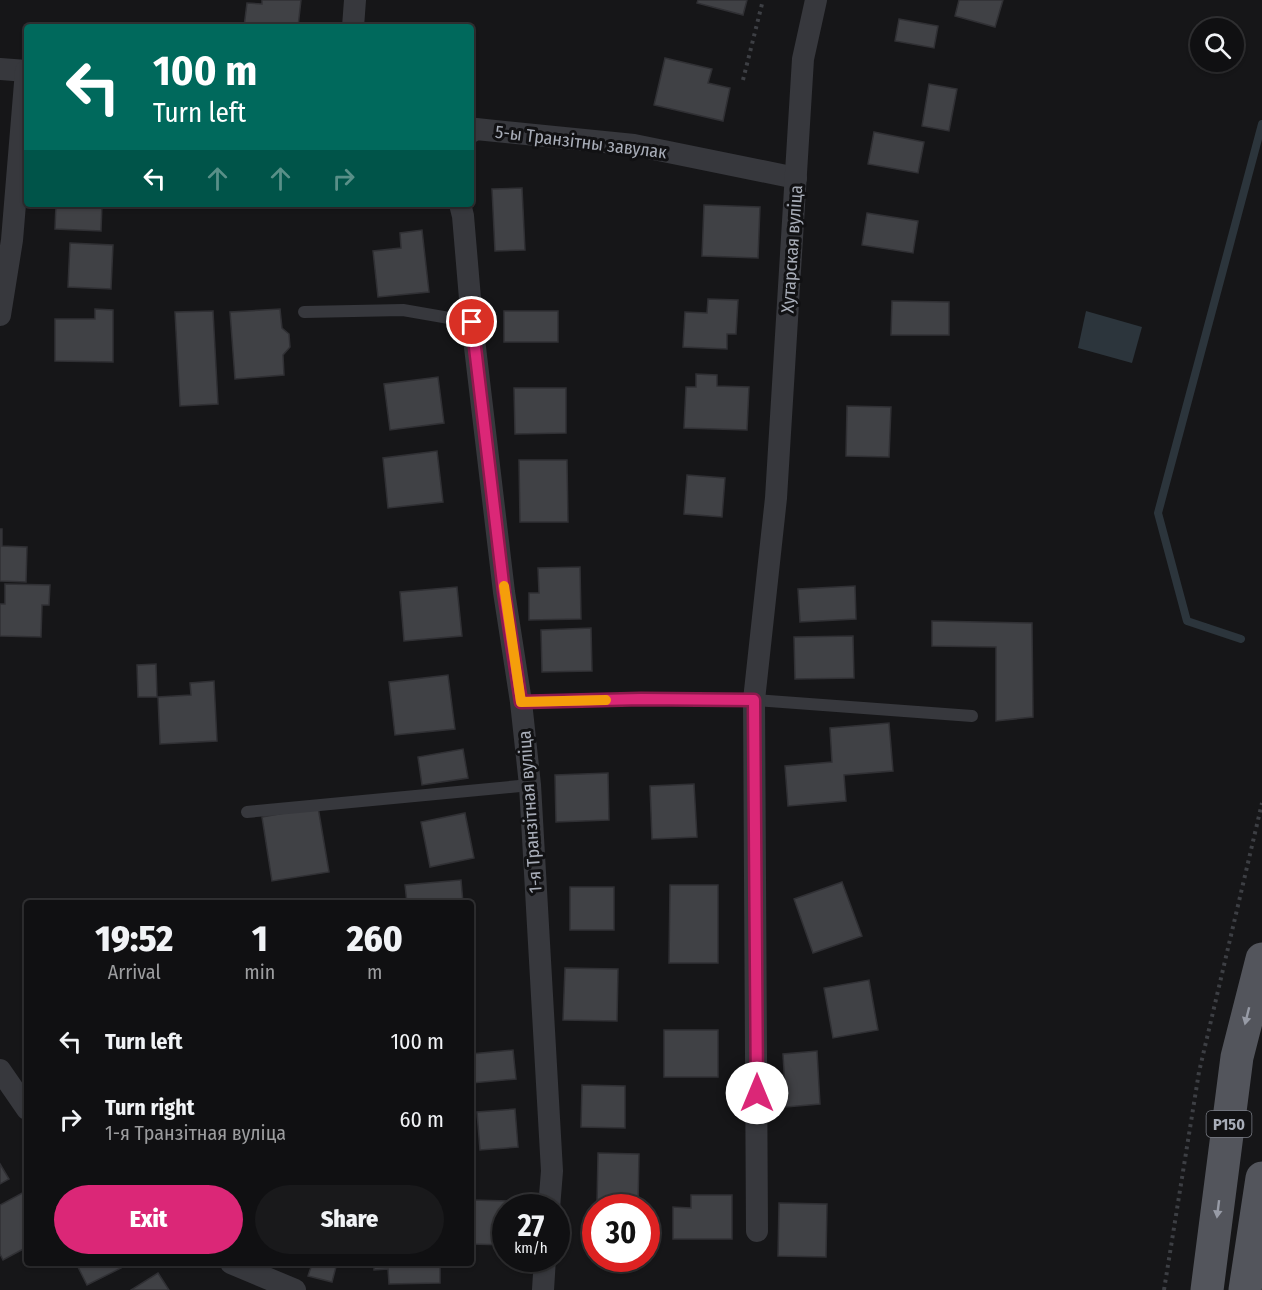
<!DOCTYPE html>
<meta charset="utf-8">
<style>
body{margin:0;font-family:"Fira Sans Condensed",sans-serif;background:#19191b;color:#f1f3f6;height:100vh;display:flex;flex-direction:column;font-size:22px;white-space:nowrap}
*{box-sizing:border-box;margin:0}
p{font-size:20px;color:#9c9d9f}
.icon{flex:none;width:33px;height:33px;fill:none;stroke:currentColor;stroke-width:2;stroke-linecap:round;stroke-linejoin:round}
.map{position:relative;flex:1;overflow:hidden}
.sheet{position:absolute;left:24px;top:900px;width:450px;height:366px;display:flex;flex-direction:column;background:#101012;border-radius:6px;box-shadow:0 2px 4px #0004,0 0 0 2px #303032}
.sheet>*{flex:none}
.top-card{position:absolute;left:24px;top:24px;width:450px;height:183px;border-radius:6px;box-shadow:0 2px 4px #0004,0 0 0 2px #303032;background:#00695c;color:#fff;overflow:hidden}
.fabs{position:absolute;left:1190px;top:18px;display:grid;gap:12px}
.fabs a{display:grid;place-items:center;width:54px;height:54px;border-radius:50%;background:#101012;box-shadow:0 2px 4px #0004,0 0 0 2px #303032;font-size:30px}
.speed{position:absolute;left:492px;top:1194px;display:flex;gap:12px;font-size:30px;font-weight:700;text-align:center}
.speed>*{display:grid;place-content:center;width:78px;height:78px;border-radius:50%;background:#101012;box-shadow:0 2px 4px #0004,0 0 0 2px #303032;line-height:1}
.speed small{font-size:15px;font-weight:400}
.speed .limit{border:9px solid #d22;background:#fff;color:#111}
.pin{position:absolute;display:grid;place-items:center;width:51px;height:51px;color:#fff;margin:-26px;border:3px solid #fff;border-radius:50%;box-shadow:0 2px 6px #0007}
.me{position:absolute;width:66px;margin:-33px;rotate:0deg;stroke-linejoin:round;filter:drop-shadow(0 0 4px #0008)}
.turn{display:flex;align-items:center;gap:21px;height:126px;padding:0 30px;font-size:27px}
.turn .icon{width:78px;height:78px;stroke-width:2.5}
.turn b{display:block;font-size:42px;line-height:51px}
.lanes{display:flex;align-items:center;height:57px;padding:0 30px;background:#0003;justify-content:center;gap:30px;direction:ltr}
.lanes .off{opacity:.35}
.eta{display:flex;justify-content:space-evenly;align-items:center;height:102px;text-align:center}
.eta b{font-size:36px;font-weight:800;line-height:42px}
.button{display:flex;gap:12px;margin-top:auto;padding:12px 30px}
.button a{flex:1;height:69px;border-radius:36px;background:#db2777;color:#fff;font-size:24px;font-weight:800;line-height:69px;text-align:center}
.button a+a{background:#19191b;color:#f1f3f6}
ul{padding:0;list-style:none}
li{display:flex;align-items:center;gap:18px;height:78px;padding:0 30px}
li div{flex:1}
li b{display:block;font-size:22px}
li em{font-style:normal}
.map>svg:first-child{display:block}
.water{fill:#2c353c}
.lines{fill:none;stroke-linecap:round;stroke-linejoin:round}
.stream{stroke:#2c353c;stroke-width:8}
.building{fill:#404145;stroke:#303034;stroke-width:1.5}
.path{stroke:#3d3f44;stroke-width:4;stroke-dasharray:3 4.5;stroke-linecap:butt}
.lane{stroke:#37383d;stroke-width:12}
.street{stroke:#37383d;stroke-width:22}
.primary{stroke:#53555c;stroke-width:33}
.oneway{fill:#979ba6}
.route-casing{stroke:#8e194d;stroke-width:15}
.route{stroke:#db2777;stroke-width:10}
.slow{stroke:#f59e0b;stroke-width:10}
.labels{text-anchor:middle;stroke-width:6;stroke-linejoin:round;paint-order:stroke}
.shield{fill:#111113;stroke:#7b7e86;stroke-width:1.5}
.shield-label{font-size:16px;font-weight:bold;fill:#a8adb8}
.street-label{font-size:18px;fill:#a8adb8;stroke:#111113}
</style>
<div class="map">
<svg width="1262" height="1290" viewBox="0 0 1262 1290">
<rect width="100%" height="100%" fill="#161618"/>
<polygon class="water" points="1086,311 1142,327 1132,363 1078,348"/>
<g class="lines">
<polyline class="stream" points="1241,639 1187,621 1158,513 1262,124"/>
</g>
<g class="building">
<polygon points="262,0 301,0 298,27 244,27 247,3 262,4"/>
<polygon points="698,0 747,0 743,15 697,3"/>
<polygon points="959,0 1003,0 995,27 955,16"/>
<polygon points="899,19 938,26 934,48 895,41"/>
<polygon points="665,58 712,69 708,83 730,88 723,121 654,105"/>
<polygon points="929,84 957,89 949,131 922,126"/>
<polygon points="874,132 924,142 918,173 868,164"/>
<polygon points="522,188 525,250 495,251 492,189"/>
<polygon points="56,204 102,204 101,231 55,229"/>
<polygon points="704,205 760,207 758,258 702,256"/>
<polygon points="867,213 918,221 913,253 862,245"/>
<polygon points="422,230 429,292 378,297 373,251 401,248 400,233"/>
<polygon points="70,243 113,245 111,289 68,287"/>
<polygon points="708,299 738,300 736,334 727,334 727,349 683,347 685,312 707,313"/>
<polygon points="892,301 949,302 949,335 891,335"/>
<polygon points="95,309 113,310 113,362 55,361 55,319 95,319"/>
<polygon points="280,309 282,328 289,334 290,347 283,355 284,375 235,379 230,312"/>
<polygon points="213,311 218,404 180,406 175,312"/>
<rect x="504" y="311" width="54" height="31"/>
<polygon points="696,374 717,375 717,386 749,387 747,430 684,428 686,387 696,387"/>
<polygon points="438,377 444,423 390,430 384,384"/>
<polygon points="514,388 566,388 566,433 515,434"/>
<polygon points="847,406 891,407 889,457 846,456"/>
<polygon points="437,451 443,502 388,508 383,458"/>
<polygon points="519,460 567,460 568,522 520,522"/>
<polygon points="687,475 725,478 722,517 684,514"/>
<polygon points="0,529 2,529 2,546 27,547 26,582 0,581"/>
<polygon points="580,567 581,619 529,620 529,593 539,593 538,568"/>
<polygon points="5,584 50,585 49,605 42,605 41,637 0,636 0,604 5,604"/>
<polygon points="855,586 856,619 800,622 798,589"/>
<polygon points="457,587 462,636 404,641 400,592"/>
<polygon points="932,621 1032,623 1033,717 996,721 996,647 932,646"/>
<polygon points="591,628 592,671 542,672 541,630"/>
<polygon points="853,636 854,678 795,679 794,637"/>
<polygon points="156,664 157,697 138,697 137,665"/>
<polygon points="448,675 455,729 395,735 389,682"/>
<polygon points="214,681 217,741 160,744 158,697 191,695 190,683"/>
<polygon points="889,723 893,771 844,775 846,801 788,806 785,766 832,762 830,728"/>
<polygon points="463,749 468,778 422,785 418,757"/>
<polygon points="608,773 609,820 556,822 555,775"/>
<polygon points="694,784 697,837 652,839 650,786"/>
<polygon points="318,807 329,872 272,881 262,817"/>
<polygon points="465,813 474,858 430,867 421,822"/>
<polygon points="461,880 463,903 407,903 405,885"/>
<polygon points="842,882 862,936 813,953 794,899"/>
<polygon points="670,885 718,885 718,963 669,963"/>
<rect x="570" y="887" width="44" height="43"/>
<polygon points="565,968 618,969 617,1021 563,1020"/>
<polygon points="869,980 878,1030 833,1038 824,988"/>
<rect x="664" y="1030" width="54" height="47"/>
<polygon points="513,1050 516,1079 472,1083 471,1054"/>
<polygon points="817,1051 820,1104 786,1107 783,1054"/>
<polygon points="582,1085 625,1086 625,1128 581,1127"/>
<polygon points="515,1109 518,1147 480,1150 477,1112"/>
<polygon points="598,1153 639,1154 638,1205 597,1204"/>
<polygon points="0,1164 9,1179 0,1184"/>
<polygon points="26,1191 27,1247 3,1260 0,1254 0,1205"/>
<polygon points="691,1195 732,1195 732,1239 673,1239 673,1207 691,1208"/>
<polygon points="471,1200 515,1201 515,1208 506,1208 506,1245 471,1244"/>
<polygon points="779,1203 827,1204 826,1257 778,1256"/>
<polygon points="76,1263 118,1263 121,1268 87,1285"/>
<polygon points="295,1263 337,1263 332,1282 308,1276 311,1267"/>
<polygon points="374,1263 440,1263 440,1283 389,1284 388,1269 374,1270"/>
<polygon points="158,1273 169,1290 131,1290"/>
</g>
<g class="lines">
<g class="path">
<polyline points="743,80 763,0"/>
<polyline points="1164,1290 1199,1072 1262,803"/>
</g>
<g class="lane">
<polyline points="304,312 403,310 472,322"/>
<polyline points="521,702 641,699 754,700 972,716"/>
<polyline points="247,812 530,785"/>
</g>
<g class="street">
<polyline points="353,27 355,0"/>
<polyline points="0,69 27,71"/>
<polyline points="471,132 476,129 634,145 796,178"/>
<polyline points="460,204 463,216 472,322 504,592 521,702 530,785 552,1171 549,1208"/>
<polyline points="0,315 12,240 26,71"/>
<polyline points="0,1070 27,1109"/>
<polyline points="757,1231 754,700 776,498 803,59 816,0"/>
<polyline points="231,1263 295,1290"/>
<polyline points="543,1290 545,1258"/>
</g>
<g class="primary">
<polyline points="1207,1290 1237,1057 1262,959"/>
<polyline points="1245,1290 1262,1178"/>
</g>
</g>
<defs><path id="oneway-solid" d="M-6-.8H1V-3.2L6.5 0L1 3.2V.8H-6Z" transform="scale(1.5)"/></defs>
<g class="oneway">
<use href="#oneway-solid" transform="translate(1247 1016) rotate(104)"/>
<use href="#oneway-solid" transform="translate(1218 1209) rotate(97)"/>
</g>
<g class="lines">
<g class="route-casing">
<polyline id="route" points="472,322 504,592 521,702 641,699 754,700 757,1093"/>
</g>
<use href="#route" class="route"/>
<polyline class="slow" points="504,586 521,702 606,700"/>
</g>
<g class="labels">
<rect class="shield" x="1206.5" y="1111" width="45" height="26" rx="4.5"/>
<g class="shield-label">
<text x="1229" y="1130">Р150</text>
</g>
<g class="street-label">
<text transform="translate(581 142) rotate(7)" y="6">5-ы Транзітны завулак</text>
<text transform="translate(792 249) rotate(-86)" y="6">Хутарская вуліца</text>
<text transform="translate(530 812) rotate(-94)" y="6">1-я Транзітная вуліца</text>
</g>
</g>
</svg>
<div class="fabs">
<a><svg class="icon" aria-label="search" viewBox="0 0 24 24"><circle cx="10" cy="10" r="6"/><path d="M15 15l6 6"/></svg></a>
</div>
<div class="speed"><div>27<small>km/h</small></div><div class="limit">30</div></div>
<div class="pin" style="left:472px;top:322px;background:#d93025"><svg class="icon" aria-label="arrive" viewBox="0 0 24 24"><path d="M6 21V4h12l-3 4 3 4H6"/></svg></div>
<svg class="me" style="left:757px;top:1093px" viewBox="-20 -20 40 40"><circle r="19" fill="#fff"/><path d="M0-13L10 11 0 6-10 11z" fill="#db2777"/></svg>
<div class="top-card">
<div class="turn"><svg class="icon" aria-label="left" viewBox="0 0 24 24"><path d="M17 20v-9H6M10 6l-5 5 5 5"/></svg><div><b>100 m</b>Turn left</div></div>
<div class="lanes"><svg class="icon" aria-label="left" viewBox="0 0 24 24"><path d="M17 20v-9H6M10 6l-5 5 5 5"/></svg><svg class="icon off" aria-label="ahead" viewBox="0 0 24 24"><path d="M12 20V5M6 11l6-6 6 6"/></svg><svg class="icon off" aria-label="ahead" viewBox="0 0 24 24"><path d="M12 20V5M6 11l6-6 6 6"/></svg><svg class="icon off" aria-label="right" viewBox="0 0 24 24"><path d="M7 20v-9h11M14 6l5 5-5 5"/></svg></div>
</div>
<section class="sheet">
<div class="eta">
<div><b>19:52</b><p>Arrival</p></div>
<div><b>1</b><p>min</p></div>
<div><b>260</b><p>m</p></div>
</div>
<ul>
<li><svg class="icon" aria-label="left" viewBox="0 0 24 24"><path d="M17 20v-9H6M10 6l-5 5 5 5"/></svg><div><b>Turn left</b></div><em>100 m</em></li>
<li><svg class="icon" aria-label="right" viewBox="0 0 24 24"><path d="M7 20v-9h11M14 6l5 5-5 5"/></svg><div><b>Turn right</b><p>1-я Транзітная вуліца</p></div><em>60 m</em></li>
</ul>
<div class="button"><a>Exit</a><a>Share</a></div>
</section>
</div>
